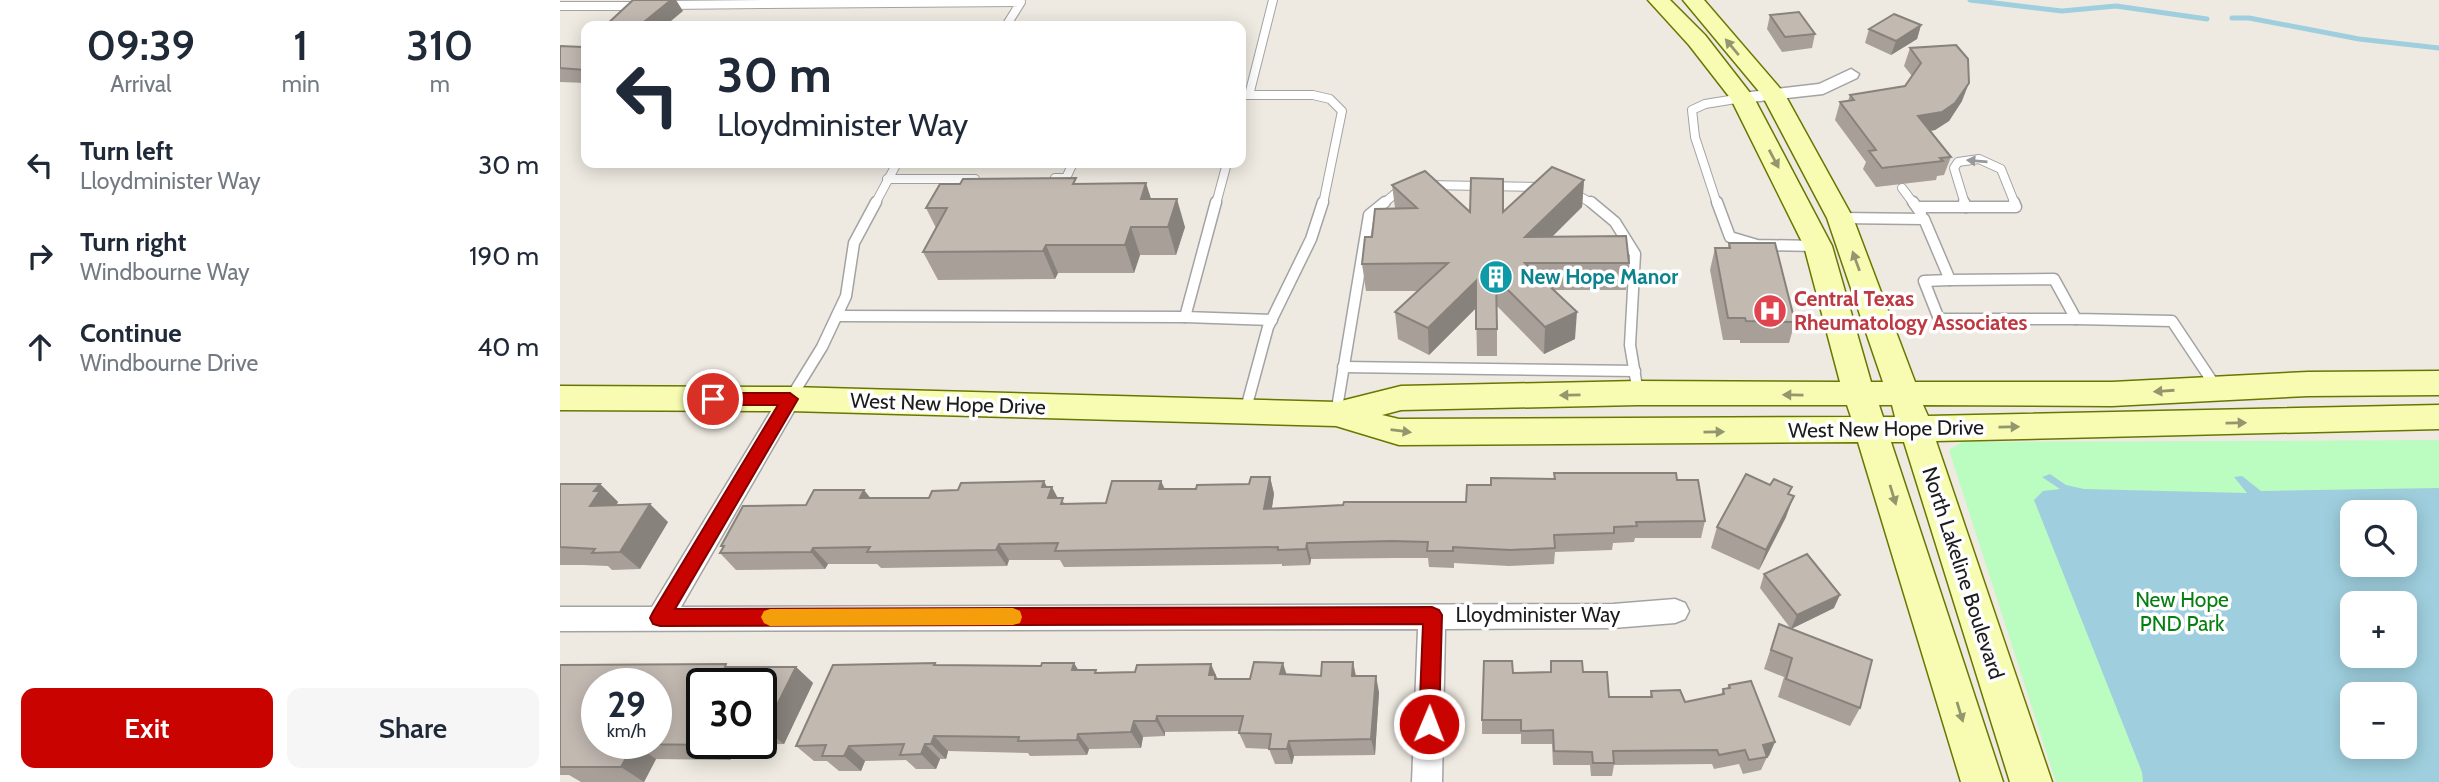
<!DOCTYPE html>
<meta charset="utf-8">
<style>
body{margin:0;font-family:Cabin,sans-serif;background:#f6f6f7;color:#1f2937;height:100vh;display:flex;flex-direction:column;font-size:26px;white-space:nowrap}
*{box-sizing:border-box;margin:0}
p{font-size:23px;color:#747a83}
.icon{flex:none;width:38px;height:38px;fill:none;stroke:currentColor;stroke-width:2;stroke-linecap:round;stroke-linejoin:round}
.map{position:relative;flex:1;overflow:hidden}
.drawer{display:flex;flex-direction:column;background:#fff;width:560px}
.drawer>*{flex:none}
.banner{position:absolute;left:21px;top:21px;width:665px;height:147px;border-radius:14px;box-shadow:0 4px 18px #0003;background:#fff;color:#1f2937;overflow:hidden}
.controls{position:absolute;left:1780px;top:500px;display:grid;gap:14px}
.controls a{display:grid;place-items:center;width:77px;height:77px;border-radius:14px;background:#fff;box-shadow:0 4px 18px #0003;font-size:35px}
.speed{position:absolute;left:21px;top:668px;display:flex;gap:14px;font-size:35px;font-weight:700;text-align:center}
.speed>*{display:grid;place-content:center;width:91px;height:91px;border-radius:50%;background:#fff;box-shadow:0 4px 18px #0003;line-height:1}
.speed small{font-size:18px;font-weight:400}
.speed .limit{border:4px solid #111;border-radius:10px;background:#fff;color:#111}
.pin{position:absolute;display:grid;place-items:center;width:60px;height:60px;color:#fff;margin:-30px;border:4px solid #fff;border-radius:50%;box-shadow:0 2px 7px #0007}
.me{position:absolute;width:77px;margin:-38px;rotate:1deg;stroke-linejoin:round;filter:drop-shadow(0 0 5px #0008)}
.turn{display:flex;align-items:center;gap:24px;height:147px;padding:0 21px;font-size:32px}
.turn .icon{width:91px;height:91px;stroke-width:2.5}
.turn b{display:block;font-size:49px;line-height:60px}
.eta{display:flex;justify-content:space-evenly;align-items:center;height:119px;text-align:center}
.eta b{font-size:42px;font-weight:600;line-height:49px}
.button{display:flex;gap:14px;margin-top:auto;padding:14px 21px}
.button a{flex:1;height:80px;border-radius:14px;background:#c90300;color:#fff;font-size:28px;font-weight:600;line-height:80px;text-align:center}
.button a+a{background:#f6f6f7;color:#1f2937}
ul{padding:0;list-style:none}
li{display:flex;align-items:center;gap:21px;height:91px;padding:0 21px}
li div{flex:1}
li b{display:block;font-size:26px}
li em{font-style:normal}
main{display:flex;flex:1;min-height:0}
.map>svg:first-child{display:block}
.park{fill:#bbfcc1;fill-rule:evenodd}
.water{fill:#9fcfde;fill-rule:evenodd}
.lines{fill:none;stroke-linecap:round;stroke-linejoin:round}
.stream{stroke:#9fcfde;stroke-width:5}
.lane-far1-casing{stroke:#a3a3a3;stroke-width:10}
.lane-casing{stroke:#a3a3a3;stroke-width:13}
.street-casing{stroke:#a3a3a3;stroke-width:3}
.secondary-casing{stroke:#687700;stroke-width:3}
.lane-far1{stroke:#fff;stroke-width:8}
.lane{stroke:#fff;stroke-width:10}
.street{fill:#fff;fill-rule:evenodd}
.secondary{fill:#f7fcb2;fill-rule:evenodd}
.wall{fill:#a79f98;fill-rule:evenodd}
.shaded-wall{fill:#88827c}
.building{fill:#c2b9b1;stroke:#88827c;stroke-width:2;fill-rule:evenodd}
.oneway{fill:#94976e}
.oneway2{fill:#999}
.route{fill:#c90300;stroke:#830200;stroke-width:2}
.slow{fill:#f59e0b}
.labels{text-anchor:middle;stroke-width:7;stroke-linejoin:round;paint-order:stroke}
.culture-label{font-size:21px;font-weight:bold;fill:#0d838f;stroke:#fff;text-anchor:start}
.health-label{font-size:21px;font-weight:bold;fill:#be3a42;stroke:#fff;text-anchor:start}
.street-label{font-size:21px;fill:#1c1c1c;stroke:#fff}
.park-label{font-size:21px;fill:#067e12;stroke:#fff}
</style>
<main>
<section class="drawer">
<div class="eta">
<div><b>09:39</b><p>Arrival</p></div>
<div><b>1</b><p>min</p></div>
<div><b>310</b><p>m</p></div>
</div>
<ul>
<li><svg class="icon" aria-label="left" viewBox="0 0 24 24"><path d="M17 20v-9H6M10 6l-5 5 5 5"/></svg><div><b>Turn left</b><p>Lloydminister Way</p></div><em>30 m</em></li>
<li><svg class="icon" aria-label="right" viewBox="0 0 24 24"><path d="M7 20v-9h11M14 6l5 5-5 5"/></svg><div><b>Turn right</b><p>Windbourne Way</p></div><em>190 m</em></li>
<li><svg class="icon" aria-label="ahead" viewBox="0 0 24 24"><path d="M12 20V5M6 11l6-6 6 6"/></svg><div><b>Continue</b><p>Windbourne Drive</p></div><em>40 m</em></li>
</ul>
<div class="button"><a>Exit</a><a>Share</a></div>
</section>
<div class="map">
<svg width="1879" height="782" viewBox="0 0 1879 782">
<rect width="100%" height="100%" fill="#eeeae1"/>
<path class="park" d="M1879,440V782H1496L1389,450L1402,442ZM1792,513H1844V565H1792ZM1792,604H1844V656H1792ZM1792,695H1844V747H1792Z"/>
<path class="water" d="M1490,474L1506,485L1524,489L1687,493L1674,477L1682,476L1701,491L1879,488V782H1583L1582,772L1474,500L1483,491L1500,489L1482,477ZM1792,513H1844V565H1792ZM1792,604H1844V656H1792ZM1792,695H1844V747H1792Z"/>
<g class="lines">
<g class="stream">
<polyline points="1410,0 1502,11 1556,6 1647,19"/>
<polyline points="1672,18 1689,18 1799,39 1879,48"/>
</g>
<g class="lane-far1-casing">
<g id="lane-far1">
<polyline points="209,0 205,4 461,2 446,26"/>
<polyline points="107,5 205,4"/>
<polyline points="0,6 80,6"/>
<polyline points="681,95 753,95 770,99 782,111 763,204"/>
<polyline points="689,95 713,0"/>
<polyline points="495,178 506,178 513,163"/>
<polyline points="327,179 415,179"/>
<polyline points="866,185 983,187"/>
<polyline points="1342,188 1354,204"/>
<polyline points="1012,192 1033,204"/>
<polyline points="315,204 337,163"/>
<polyline points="656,204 667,163"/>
<polyline points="823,204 837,192 844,190"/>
<polyline points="1157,204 1135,137 1132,110 1145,104 1182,98"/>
<polyline points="1405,204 1394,168 1398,162 1419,159 1441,169 1455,204"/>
</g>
</g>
<g class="lane-casing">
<g id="lane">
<polyline points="656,202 625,317 712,320"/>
<polyline points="1031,202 1055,222 1075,254 1070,345 1078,393"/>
<polyline points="1157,202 1170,237 1197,245 1257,246"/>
<polyline points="1353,202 1361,213"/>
<polyline points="1404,202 1406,207"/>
<polyline points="1358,207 1406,207"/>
<polyline points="1406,207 1456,207 1454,202"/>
<polyline points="1280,218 1364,219 1390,280 1494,279 1516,319 1612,321 1656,387"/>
<polyline points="1390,280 1364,281 1379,319 1516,319"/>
<polyline points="277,316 625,317"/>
<polyline points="783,367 1075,371"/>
<polyline points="230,399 262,347 286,296 294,243 316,202"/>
<polyline points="685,412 708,327 751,239 763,202"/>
<polyline points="776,414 809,215 825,202"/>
</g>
</g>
<g class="street-casing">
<g id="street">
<polygon points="1291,69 1299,74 1297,78 1263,94 1182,103 1173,98 1182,93 1259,84"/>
<polygon points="230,390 238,393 241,399 121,607 1053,604 1115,599 1125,603 1129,611 1125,619 1115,623 1053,628 885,629 882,782 852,782 858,629 0,631 0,607 92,607 222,393"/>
</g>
</g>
<g class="secondary-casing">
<path id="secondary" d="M1088,0H1110L1145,35L1194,98L1272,246L1311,382H1323L1267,218L1202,95L1123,0H1144L1224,93L1293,218L1355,382H1552L1748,372L1879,371V395L1748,396L1552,406L1363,405L1368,416L1879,405V429L1376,441L1492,782H1450L1344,442H1331L1443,782H1401L1298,442L839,445L776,426L230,411L0,410V386L230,387L777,402L841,386L1078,381L1280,382L1244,246L1171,99L1129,45ZM1078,405H1287L1291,417L839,419L822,415L841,410ZM1319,405H1332L1335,417H1323Z"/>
</g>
<use href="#lane-far1" class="lane-far1"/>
<use href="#lane" class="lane"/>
<use href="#street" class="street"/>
<use href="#secondary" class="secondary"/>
</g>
<g class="wall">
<polygon points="1210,15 1255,34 1252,48 1222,52 1207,29"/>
<polygon points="1361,25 1357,39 1331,55 1305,43 1309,29"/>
<polygon points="26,44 26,83 0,82 0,46 23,47"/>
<polygon points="1350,48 1402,101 1389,121 1375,130 1370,131 1391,157 1384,175 1377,176 1376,180 1316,187 1303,169 1306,162 1275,120 1280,102 1288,101 1290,95 1345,86 1352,76 1344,66"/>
<polygon points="348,163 480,163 479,165 349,165"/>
<polygon points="1024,180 1022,207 992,236 1069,263 1066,290 994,290 1015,339 984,354 937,306 937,356 917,356 916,308 869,355 838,339 835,312 858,291 806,291 802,264 812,237 835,208 832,185 910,212 943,212"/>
<polygon points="518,184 591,199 625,227 616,255 580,255 574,273 498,273 495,279 378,280 363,252 376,228 366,208"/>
<polygon points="1169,243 1235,322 1229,343 1180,343 1180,340 1163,340 1150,270 1155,248 1168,248"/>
<polygon points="994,473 1117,480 1145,521 1141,538 1075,538 1074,542 1053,543 1052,550 995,552 994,564 949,566 894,563 894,568 869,567 868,558 834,558 751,559 750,565 722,566 722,564 504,567 500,560 449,560 447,566 321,568 317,564 268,564 265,569 176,570 160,553 163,548 161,546 246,505 311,498 369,498 487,487 498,498 506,504 546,503 601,481 605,489 636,489 689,484 710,477 714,494 712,508 906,502 931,485 994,479"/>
<polygon points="0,484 40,484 58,502 56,505 108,522 80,569 52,570 48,566 23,565 0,565"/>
<polygon points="1229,494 1226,517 1199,570 1151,548 1157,527"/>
<polygon points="1204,574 1274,608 1231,629 1200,588"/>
<polygon points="1219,624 1300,708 1290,726 1218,697 1224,677 1204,669"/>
<polygon points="991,661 1023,672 1049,697 1090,697 1091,691 1125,702 1161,695 1163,689 1167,688 1169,685 1209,756 1207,757 1201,770 1183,774 1179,764 1154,769 1152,764 1054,765 1052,776 1031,776 1030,765 993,765 992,744 961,744 961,734 922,734 922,720 953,673 990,672"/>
<polygon points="793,662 796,676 819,692 815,755 734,756 732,764 715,764 709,749 686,748 679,733 680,731 605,732 605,736 583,737 581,748 529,749 527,755 470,756 468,753 388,751 386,759 380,759 376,769 356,769 346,760 305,761 301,771 279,771 267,761 254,761 236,746 375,663 377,665 518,670 538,673 657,679 690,679 726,674 761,676"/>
<path d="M0,665L236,667L253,683L224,744L177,745L170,760L96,759L84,782H21L9,775H0ZM201,684V744H142Z"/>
</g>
<g class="shaded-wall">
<polygon points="111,0 116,0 123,11 105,26 79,26"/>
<polygon points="1361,25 1357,39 1331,55 1336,41"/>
<polygon points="1409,83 1402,101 1389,121 1375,130 1352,134 1358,116"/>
<polygon points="1024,180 1022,207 965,264 965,237"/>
<polygon points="586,183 595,211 581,199"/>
<polygon points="617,199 625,227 616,255 608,227"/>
<polygon points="571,227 580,255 574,273 565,245"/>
<polygon points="486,245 498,273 495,279 483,251"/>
<polygon points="916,281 916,308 869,355 868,328"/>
<polygon points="1017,312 1015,339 984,354 985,327"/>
<polygon points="710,477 714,494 709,525 704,509"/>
<polygon points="484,481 490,493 492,487 501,504 497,515 482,487"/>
<polygon points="601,481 608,498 599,489"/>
<polygon points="40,484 58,502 56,506 30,506 34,491"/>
<polygon points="304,490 317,506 300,498"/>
<polygon points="1234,496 1226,517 1199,570 1206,550"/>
<polygon points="90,504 108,522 80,569 60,552"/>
<polygon points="747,543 751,559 750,565 746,549"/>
<polygon points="439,544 449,560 447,566 436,550"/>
<polygon points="253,548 268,564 265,569 251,552"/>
<polygon points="1280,595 1274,608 1231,629 1237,615"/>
<polygon points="793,662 796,678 792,676"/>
<polygon points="514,663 524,679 512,670"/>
<polygon points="723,663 728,679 720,674"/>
<polygon points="651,664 658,680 649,675"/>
<polygon points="236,667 253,683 224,744 205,729"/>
<polygon points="816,676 819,692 815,755 811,739"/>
<polygon points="597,716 605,732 605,736 596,721"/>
<polygon points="574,721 583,737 581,748 571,732"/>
<polygon points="518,734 529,749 527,755 517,740"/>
<polygon points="374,736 388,751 386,759 371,744"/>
<polygon points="729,741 734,756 732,764 727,749"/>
<polygon points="1215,742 1209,756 1196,759 1203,745"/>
<polygon points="74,744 96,759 84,782 61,767"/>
<polygon points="150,744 176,744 177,745 170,760"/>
<polygon points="365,744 380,759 376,769 361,754"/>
<polygon points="289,746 305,761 301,771 284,756"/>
</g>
<g class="building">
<polygon points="73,0 111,0 79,26 45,26"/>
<polygon points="1239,12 1255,34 1225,37 1210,15"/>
<polygon points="1334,14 1361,25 1336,41 1309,29"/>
<polygon points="26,44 26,68 25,70 0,68 0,46 23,47"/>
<polygon points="1396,45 1408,59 1409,83 1395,103 1382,112 1358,116 1391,157 1380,158 1383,161 1322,168 1309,151 1316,150 1280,102 1294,100 1290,95 1345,86 1361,63 1350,48"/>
<polygon points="992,167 1024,180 965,237 1066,236 1069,263 965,263 1017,312 985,327 936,278 937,329 916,329 916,281 868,328 835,312 888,263 802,264 805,237 812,237 815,209 857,208 832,185 865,171 910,212 911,178 943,179 943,212"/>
<polygon points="516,178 513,184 586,183 581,199 617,199 608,227 571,227 565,245 486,245 483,251 363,252 387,208 366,208 380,184 400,184 403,179"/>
<polygon points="1169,243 1215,243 1235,322 1186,321 1185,318 1168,318 1155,248 1170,248"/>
<polygon points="994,473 1116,473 1117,480 1138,480 1145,521 1076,522 1077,526 1054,527 1054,533 994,535 995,548 950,550 893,547 893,551 867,551 868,542 832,541 747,543 746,549 718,550 718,547 495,551 498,543 439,544 436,550 307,552 310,547 253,548 251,552 160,553 164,546 161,546 183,506 246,505 254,490 304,490 300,498 369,498 372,491 398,490 401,483 484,481 482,487 492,487 488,498 503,498 501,504 546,503 552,481 601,481 599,489 636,489 637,485 689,484 691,477 710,477 704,509 783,505 784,502 906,502 907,485 931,485 931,478 995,479"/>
<polygon points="1186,474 1210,485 1214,479 1232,487 1228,494 1234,496 1206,550 1157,527"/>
<polygon points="0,484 40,484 34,491 40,491 30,506 90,504 60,552 32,553 35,549 0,547"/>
<polygon points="1247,554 1280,595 1237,615 1204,574"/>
<polygon points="1219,624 1312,660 1300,708 1226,679 1232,658 1211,650"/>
<polygon points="924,661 952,661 953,673 991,672 991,661 1022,661 1023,672 1047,672 1049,697 1092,697 1091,691 1120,690 1125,702 1164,694 1163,689 1170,688 1169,685 1191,681 1215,742 1203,745 1207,757 1189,760 1185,750 1159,755 1157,750 1053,751 1054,763 1033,763 1032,752 994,751 993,730 961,731 961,720 922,720"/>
<polygon points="694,662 723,663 720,674 761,676 762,662 793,662 792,676 816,676 811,739 729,741 727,749 709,749 711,734 679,733 683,716 597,716 596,721 574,721 571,732 518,734 517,740 458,741 459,737 374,736 371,744 365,744 361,754 340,755 344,744 289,746 284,756 262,756 266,745 236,746 273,665 375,663 374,665 481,666 482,663 514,663 512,670 536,670 535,673 575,672 577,665 651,664 649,675 655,675 655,679 690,679"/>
<path d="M166,664L165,667H236L205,729H201V684H142V744L150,745L74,744L61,767H0V665ZM37,684H96V744H37Z"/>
</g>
<defs><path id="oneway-solid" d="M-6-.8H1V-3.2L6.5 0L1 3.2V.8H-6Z" transform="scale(1.75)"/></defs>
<g class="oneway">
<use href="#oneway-solid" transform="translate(1172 47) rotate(-130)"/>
<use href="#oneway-solid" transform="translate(1214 159) rotate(62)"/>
<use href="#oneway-solid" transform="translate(1296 261) rotate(-110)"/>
<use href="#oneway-solid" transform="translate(1604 391) rotate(176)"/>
<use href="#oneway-solid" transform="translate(1010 395) rotate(179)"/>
<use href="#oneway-solid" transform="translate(1233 395) rotate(-179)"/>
<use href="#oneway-solid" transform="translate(1676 423) rotate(-1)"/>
<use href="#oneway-solid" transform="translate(1449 427) rotate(-1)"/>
<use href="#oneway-solid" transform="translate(841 431) rotate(7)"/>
<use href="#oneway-solid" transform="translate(1154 432) rotate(-1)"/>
<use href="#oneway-solid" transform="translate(1333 495) rotate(73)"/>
<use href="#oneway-solid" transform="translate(1400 712) rotate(73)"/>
</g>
<use class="oneway2" href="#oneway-solid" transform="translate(1417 161) rotate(-175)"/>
<polygon class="route" points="153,393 230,393 238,399 115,609 872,607 879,610 882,615 879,724 876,731 869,734 862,731 859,724 863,624 100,626 93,624 90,618 93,612 218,405 153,405 145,399"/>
<polygon class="slow" points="453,608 460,611 462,617 460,623 453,625 210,626 204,623 201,617 204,611 210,609"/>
<defs>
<g id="building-disc" transform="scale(1.75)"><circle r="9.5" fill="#0f9aa8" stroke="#fff"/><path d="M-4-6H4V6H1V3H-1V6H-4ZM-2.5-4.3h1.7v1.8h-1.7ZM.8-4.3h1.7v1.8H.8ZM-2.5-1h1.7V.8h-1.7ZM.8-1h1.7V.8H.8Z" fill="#fff"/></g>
<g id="hospital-disc" transform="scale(1.75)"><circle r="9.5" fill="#e0444e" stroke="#fff"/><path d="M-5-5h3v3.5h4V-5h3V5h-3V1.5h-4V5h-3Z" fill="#fff"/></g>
</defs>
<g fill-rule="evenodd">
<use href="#building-disc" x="936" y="277"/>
<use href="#hospital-disc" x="1210" y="311"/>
</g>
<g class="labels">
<g class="culture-label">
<text x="960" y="284">New Hope Manor</text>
</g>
<g class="health-label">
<text x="1234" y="306">Central Texas<tspan x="1234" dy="24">Rheumatology Associates</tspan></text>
</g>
<g class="street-label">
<text transform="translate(388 404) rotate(2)" y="7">West New Hope Drive</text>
<text transform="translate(1326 429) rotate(-1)" y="7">West New Hope Drive</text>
<text transform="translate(1403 573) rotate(72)" y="7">North Lakeline Boulevard</text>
<text x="978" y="622">Lloydminister Way</text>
</g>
<g class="park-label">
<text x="1622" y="607">New Hope<tspan x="1622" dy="24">PND Park</tspan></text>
</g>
</g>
</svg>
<div class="controls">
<a><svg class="icon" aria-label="search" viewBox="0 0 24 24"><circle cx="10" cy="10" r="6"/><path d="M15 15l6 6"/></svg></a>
<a>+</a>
<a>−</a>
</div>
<div class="speed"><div>29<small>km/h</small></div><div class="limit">30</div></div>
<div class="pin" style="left:153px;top:399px;background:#d93025"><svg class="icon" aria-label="arrive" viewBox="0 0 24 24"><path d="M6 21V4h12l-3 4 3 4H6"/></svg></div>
<svg class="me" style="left:869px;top:724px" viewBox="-20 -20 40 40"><circle r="17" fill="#c90300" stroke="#fff" stroke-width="3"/><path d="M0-11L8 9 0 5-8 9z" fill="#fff"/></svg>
<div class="banner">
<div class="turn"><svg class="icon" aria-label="left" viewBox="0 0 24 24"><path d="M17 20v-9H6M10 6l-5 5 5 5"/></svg><div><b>30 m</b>Lloydminister Way</div></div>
</div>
</div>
</main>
